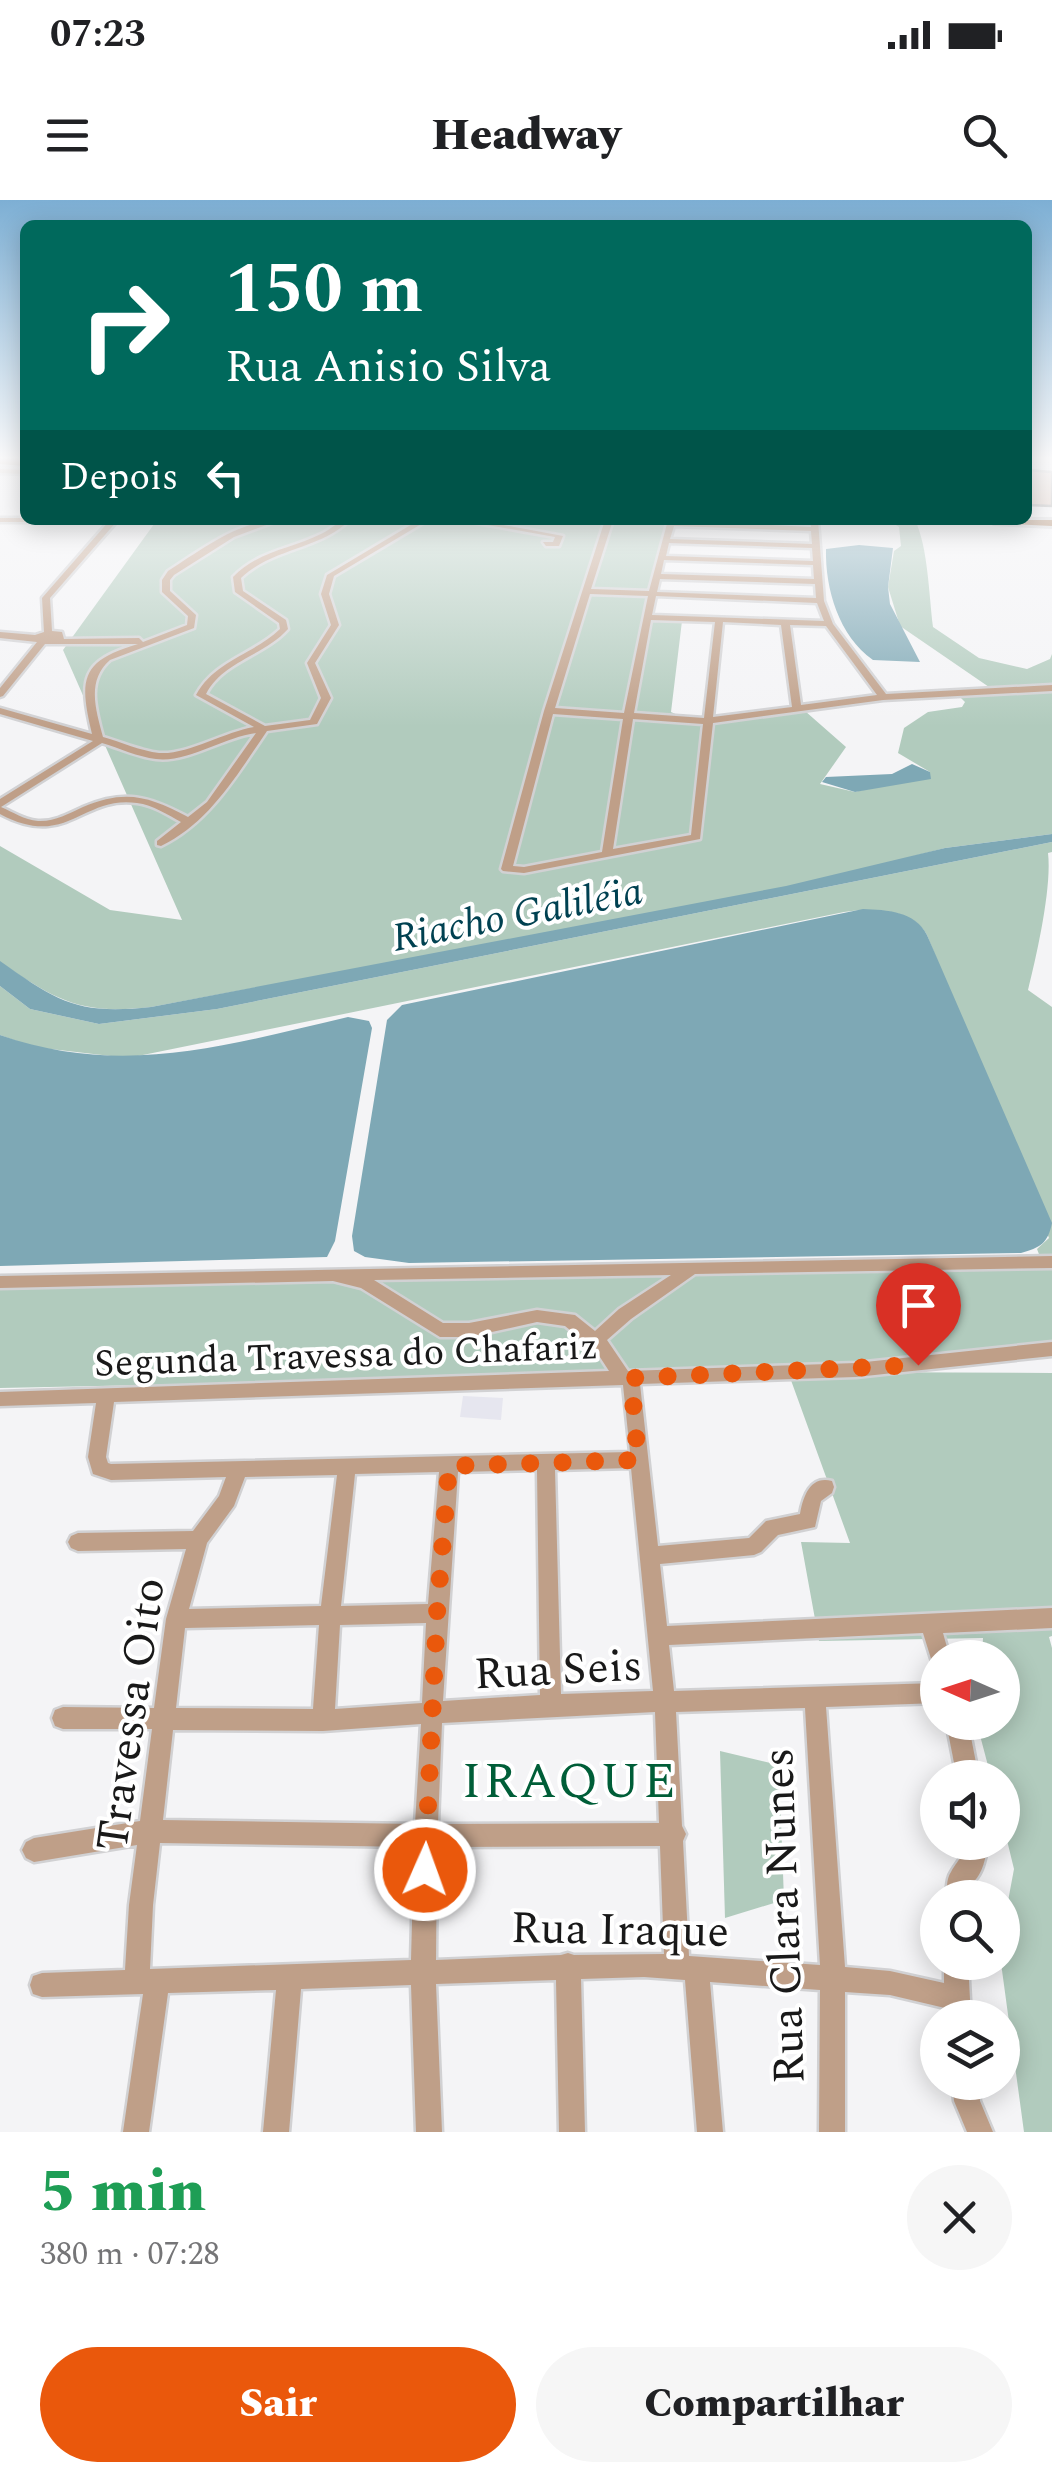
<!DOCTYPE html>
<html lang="pt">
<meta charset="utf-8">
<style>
body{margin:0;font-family:Spectral,serif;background:#f6f6f6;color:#202124;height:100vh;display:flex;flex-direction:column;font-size:38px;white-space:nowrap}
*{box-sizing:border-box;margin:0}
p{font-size:32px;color:#757577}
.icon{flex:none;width:55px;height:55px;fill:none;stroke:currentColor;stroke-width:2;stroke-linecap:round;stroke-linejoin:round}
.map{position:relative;height:1932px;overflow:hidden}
.side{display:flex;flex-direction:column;background:#fff;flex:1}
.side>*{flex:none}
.banner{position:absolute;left:20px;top:20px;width:1012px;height:305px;border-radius:15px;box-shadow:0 5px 25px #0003;background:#00695c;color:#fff;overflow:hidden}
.needle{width:65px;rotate:273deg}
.fabs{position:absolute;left:920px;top:1440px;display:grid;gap:20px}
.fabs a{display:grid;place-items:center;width:100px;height:100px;border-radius:50%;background:#fff;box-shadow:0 5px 25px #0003;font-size:50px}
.pin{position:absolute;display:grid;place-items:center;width:85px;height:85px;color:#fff;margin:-102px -42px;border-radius:50% 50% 50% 0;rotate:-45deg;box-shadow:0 0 10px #0007}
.pin .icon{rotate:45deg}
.me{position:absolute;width:110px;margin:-55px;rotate:2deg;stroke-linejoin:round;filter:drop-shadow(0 0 8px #0008)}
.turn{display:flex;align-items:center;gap:35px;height:210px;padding:0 40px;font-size:45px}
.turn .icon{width:130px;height:130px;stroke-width:2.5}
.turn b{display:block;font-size:70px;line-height:85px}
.then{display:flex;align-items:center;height:95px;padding:0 40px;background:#0003;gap:20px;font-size:38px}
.round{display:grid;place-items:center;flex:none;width:105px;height:105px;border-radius:52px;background:#f6f6f6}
.headline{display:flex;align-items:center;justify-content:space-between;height:170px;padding:0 40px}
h1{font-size:60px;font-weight:800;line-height:75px;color:#1e9e55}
.cta{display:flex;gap:20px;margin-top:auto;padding:20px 40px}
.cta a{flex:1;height:115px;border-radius:60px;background:#ea580c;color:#fff;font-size:40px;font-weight:800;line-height:115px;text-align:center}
.cta a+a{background:#f6f6f6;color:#202124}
.status{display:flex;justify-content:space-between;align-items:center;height:70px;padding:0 50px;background:#fff;direction:ltr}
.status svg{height:28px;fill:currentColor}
header{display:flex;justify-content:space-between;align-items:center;height:130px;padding:0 40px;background:#fff;font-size:45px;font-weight:800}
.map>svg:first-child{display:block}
.built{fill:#e6e6ef}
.green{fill:#b1cbbd}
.water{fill:#7ea8b5}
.building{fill:#d0ad9a;stroke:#7e7c7b;stroke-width:2.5}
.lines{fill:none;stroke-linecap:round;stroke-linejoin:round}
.street-casing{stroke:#d1d1d3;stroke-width:5}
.primary-casing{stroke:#d1d1d3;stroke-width:6}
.street{fill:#bf9f88;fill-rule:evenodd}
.primary{fill:#8d572b;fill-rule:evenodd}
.route{stroke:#ea580c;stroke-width:18;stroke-dasharray:0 32.4}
.labels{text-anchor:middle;stroke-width:8;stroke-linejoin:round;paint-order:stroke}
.street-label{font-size:38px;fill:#191919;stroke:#fff}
.water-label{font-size:40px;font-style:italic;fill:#004151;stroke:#fff}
.near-street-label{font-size:45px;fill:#191919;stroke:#fff}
.near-quarter-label{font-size:50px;letter-spacing:2.5px;fill:#005e38;stroke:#fff}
</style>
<div class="status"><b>07:23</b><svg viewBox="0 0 49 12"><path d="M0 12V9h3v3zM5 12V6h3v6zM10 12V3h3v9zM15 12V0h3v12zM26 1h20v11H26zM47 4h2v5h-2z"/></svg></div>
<header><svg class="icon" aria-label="menu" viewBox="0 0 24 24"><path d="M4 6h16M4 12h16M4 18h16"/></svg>Headway<svg class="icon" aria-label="search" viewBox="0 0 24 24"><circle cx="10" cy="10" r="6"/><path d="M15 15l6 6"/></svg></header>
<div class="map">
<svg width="1052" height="1932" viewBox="0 0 1052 1932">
<rect width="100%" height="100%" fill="#f4f4f6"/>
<polygon class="built" points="463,1196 503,1198 501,1220 460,1217"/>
<g class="green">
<path d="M157,320H668L652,380L654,420L682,421L671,512L697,524L805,511L846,547L820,584L855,592L930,572L898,553L904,528L928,512L962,507L965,502L959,496L1052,492V634L945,648L783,690L151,807C81,815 57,801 0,762V646L110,710L182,720L63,450Z"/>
<path d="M888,320H915C928,347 929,395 933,427L979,458L1027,469L1050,459L1052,454V484L989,487L900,426L888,387L894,351L901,346L899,327Z"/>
<path d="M1052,642V652L1048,653C1052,687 1037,754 1028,790L1052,807V1062H1042L1037,1049L1049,1038L927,735C913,708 870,708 844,712L128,858L33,847L0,835V786L30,809L99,824L217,809Z"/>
<polygon points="1052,1064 1052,1148 822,1172 1052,1173 1052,1436 1049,1437 1052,1448 1052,1932 1024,1932 1001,1763 1003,1728 1014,1669 1003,1624 1002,1578 991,1577 977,1524 1002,1522 1002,1458 982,1457 983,1438 819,1441 801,1342 850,1343 788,1172 0,1188 0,1081"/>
<polygon points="720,1551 779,1565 784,1700 725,1718"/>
</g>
<g class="water">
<path d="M859,345L893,348L888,387L890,404L920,462L873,460C839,436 825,389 826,349Z"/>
<polygon points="912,564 930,572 931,579 855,592 822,582 826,577 892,574"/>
<path d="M1052,634V642L217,809L99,824L30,809L0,786V761C58,802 78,815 151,807L786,686L945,648Z"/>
<path d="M863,709C887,710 915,711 927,735L1052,1023C1048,1043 1040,1048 1021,1053L409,1063L365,1057L354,1051L352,1036L387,820L402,805Z"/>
<path d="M348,817L369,821L372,828L335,1041L327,1057L0,1066V835C123,878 227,845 348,817Z"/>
</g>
<polygon class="building" points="1028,270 1052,272 1052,306 1028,305"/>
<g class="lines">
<g class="street-casing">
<g id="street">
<polygon points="0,269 25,270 25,274 0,273"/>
<polygon points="0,318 25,318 25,320 35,320 31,322 0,322"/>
<path d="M110,320H118L50,398L52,431L62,432L64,439L139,438L143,442L187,425L188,416L162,392V380L168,371C201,350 239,320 280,320L234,337L174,375L170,380V391L196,415L194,428L110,460C86,481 96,510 103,537C121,542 141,551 159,553C188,555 224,532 254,527L196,495C215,460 253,455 280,429L279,423L235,392L233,377C258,351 291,349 321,334C332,329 338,320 350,320C319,350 272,348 241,378L243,391L286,420L288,429C264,456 223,461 206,494L265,526L310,520L321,498L307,463L331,425L321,394L327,375L419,320H428L334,376L329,394L339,425L315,463L331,498L317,524L267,531C237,575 209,623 161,646L157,645V641L181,622C168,615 153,605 137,603C82,595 67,650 0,614V599L93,541L0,514V508L92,534C79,479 80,461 138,444H45L3,496L0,497V488L37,442L0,438V432L35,435L44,432L42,398ZM256,533L207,602L188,617C149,596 125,589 83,607C68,614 54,622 38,621C24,620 13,612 1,607L102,543C119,548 138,557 156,559C188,563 224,537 256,533Z"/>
<polygon points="120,320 140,320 136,322"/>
<polygon points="460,320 477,320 563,336 559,346 546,346 543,342 553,342 555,337"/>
<path d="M605,320H613L591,389L649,391L668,320L811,327L810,320H818L824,401L833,424L886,494L1052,485V491L883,500L713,523L700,639L524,673L503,671L501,669L544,511ZM674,326L811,331L812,344L670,339ZM669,343L812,348L813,361L666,356ZM664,360L813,365L814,379L661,374ZM660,379L815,384L816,398L657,392ZM590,394L648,396L624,513L555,508ZM656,396L817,403L824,421L652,415ZM651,420L715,422L704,518L634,513ZM723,422L781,425L792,507L713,517ZM790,425L826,426L877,495L801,505ZM553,514L623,519L602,652L524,667L513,666ZM633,519L703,524L691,635L613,649Z"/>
<path d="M1052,1056V1068L695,1074L631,1119L607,1140L628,1171L856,1163L1052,1142V1156L856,1177L640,1184L658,1346L749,1338L766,1321L800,1314C803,1297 810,1275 832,1281L834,1287L832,1293L821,1301L815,1327L778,1335L761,1352L754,1355L660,1364L667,1426L1052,1408V1428L943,1433L950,1458H938V1467L933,1465L923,1433L669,1445L674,1491L938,1483V1503L826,1507L845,1767L890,1771L944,1783V1762H968L971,1818H945V1808L890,1795L845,1792V1932H819L820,1790L710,1782L723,1932H697L685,1780L644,1777L581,1779L585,1932H559L556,1780L436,1784L442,1932H416L411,1785L301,1789L289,1932H263L276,1790L168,1793L149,1932H123L143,1794L42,1797L33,1794L30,1785L33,1776L42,1773L125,1770L129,1705L137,1645L34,1662L26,1658L22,1650L26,1642L34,1638L140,1621L152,1529H63L55,1526L52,1518L55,1510L63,1507L154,1508L166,1419L186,1349L78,1351L71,1348L68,1342L71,1336L78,1333L193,1331L219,1296L226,1277L111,1280L93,1274L88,1257L96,1203L0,1206V1192L609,1171L596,1151L565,1126L537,1122L469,1137H440L361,1088L333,1081L0,1088V1076ZM671,1075L619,1109L595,1131L575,1115L537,1110L469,1123H443L374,1080ZM623,1185L630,1252L111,1264L108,1263L106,1257L114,1202ZM631,1268L653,1491L561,1494L555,1270ZM537,1270L540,1495L443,1501L458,1272ZM439,1272L428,1404L341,1406L355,1274ZM337,1275L321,1406L189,1409L207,1343L234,1306L245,1277ZM426,1423L422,1503L335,1509L340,1425ZM319,1425L313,1509L176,1508L185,1428ZM805,1508L820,1765L689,1756L683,1641L686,1634L682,1626L676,1512ZM655,1512L659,1623L438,1624L442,1523ZM421,1524L415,1624L163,1620L173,1530L323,1531ZM160,1643L414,1647L411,1760L150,1769L153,1705ZM660,1646L664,1754L574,1755L568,1753L561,1755L436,1760L437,1647Z"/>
<polygon points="946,1522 968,1522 979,1578 957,1578"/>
<path d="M966,1642H989C985,1657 984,1674 971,1684L970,1698H946C947,1690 946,1679 951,1672C959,1658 961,1661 966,1642Z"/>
<polygon points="952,1882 978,1882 980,1901 993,1932 967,1932 954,1901"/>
</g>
</g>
<g class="primary-casing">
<g id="primary">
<polygon points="0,258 25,260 25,266 0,264"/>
<polygon points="989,320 1052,320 1052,326 994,323"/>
</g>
</g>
<use href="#street" class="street"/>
<use href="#primary" class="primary"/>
</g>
<linearGradient id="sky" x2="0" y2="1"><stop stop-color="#7dafd4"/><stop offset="0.49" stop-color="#fafafb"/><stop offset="1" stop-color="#fafafb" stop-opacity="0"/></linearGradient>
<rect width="1052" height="527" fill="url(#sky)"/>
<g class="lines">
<polyline class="route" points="425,1670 437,1413 449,1266 638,1260 631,1178 918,1165"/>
</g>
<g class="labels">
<g class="street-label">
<text transform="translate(346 1154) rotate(-2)" y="13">Segunda Travessa do Chafariz</text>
</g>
<g class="water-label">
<text transform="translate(517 713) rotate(-11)" y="14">Riacho Galiléia</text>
</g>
<g class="near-street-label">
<text transform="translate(558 1468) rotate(-3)" y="16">Rua Seis</text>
<text transform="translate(129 1514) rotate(-82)" y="16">Travessa Oito</text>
<text transform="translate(782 1716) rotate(-92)" y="16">Rua Clara Nunes</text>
<text transform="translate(620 1728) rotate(1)" y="16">Rua Iraque</text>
</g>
<g class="near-quarter-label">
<text x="570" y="1597">IRAQUE</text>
</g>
</g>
</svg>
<div class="fabs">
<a><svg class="needle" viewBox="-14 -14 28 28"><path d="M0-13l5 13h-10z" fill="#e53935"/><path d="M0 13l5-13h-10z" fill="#757577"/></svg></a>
<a><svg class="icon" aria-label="sound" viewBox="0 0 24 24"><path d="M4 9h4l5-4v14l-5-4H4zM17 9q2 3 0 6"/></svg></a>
<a><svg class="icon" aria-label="search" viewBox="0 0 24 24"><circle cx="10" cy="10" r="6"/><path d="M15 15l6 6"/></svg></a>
<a><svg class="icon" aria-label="layers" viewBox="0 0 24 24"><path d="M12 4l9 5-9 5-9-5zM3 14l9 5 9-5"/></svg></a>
</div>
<div class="pin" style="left:918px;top:1165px;background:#d93025"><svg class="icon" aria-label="arrive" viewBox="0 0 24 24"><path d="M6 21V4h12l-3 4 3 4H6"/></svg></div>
<svg class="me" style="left:425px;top:1670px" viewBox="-20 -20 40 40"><circle r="17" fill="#ea580c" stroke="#fff" stroke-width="3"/><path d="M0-11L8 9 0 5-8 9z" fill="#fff"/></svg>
<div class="banner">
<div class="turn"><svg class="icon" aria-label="right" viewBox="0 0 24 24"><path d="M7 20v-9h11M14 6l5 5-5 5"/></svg><div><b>150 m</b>Rua Anisio Silva</div></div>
<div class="then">Depois<svg class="icon" aria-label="left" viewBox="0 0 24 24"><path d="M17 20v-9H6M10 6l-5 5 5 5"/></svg></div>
</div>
</div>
<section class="side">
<div class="headline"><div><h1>5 min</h1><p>380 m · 07:28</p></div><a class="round"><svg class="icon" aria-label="close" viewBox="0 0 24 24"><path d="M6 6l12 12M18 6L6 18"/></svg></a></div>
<div class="cta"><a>Sair</a><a>Compartilhar</a></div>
</section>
